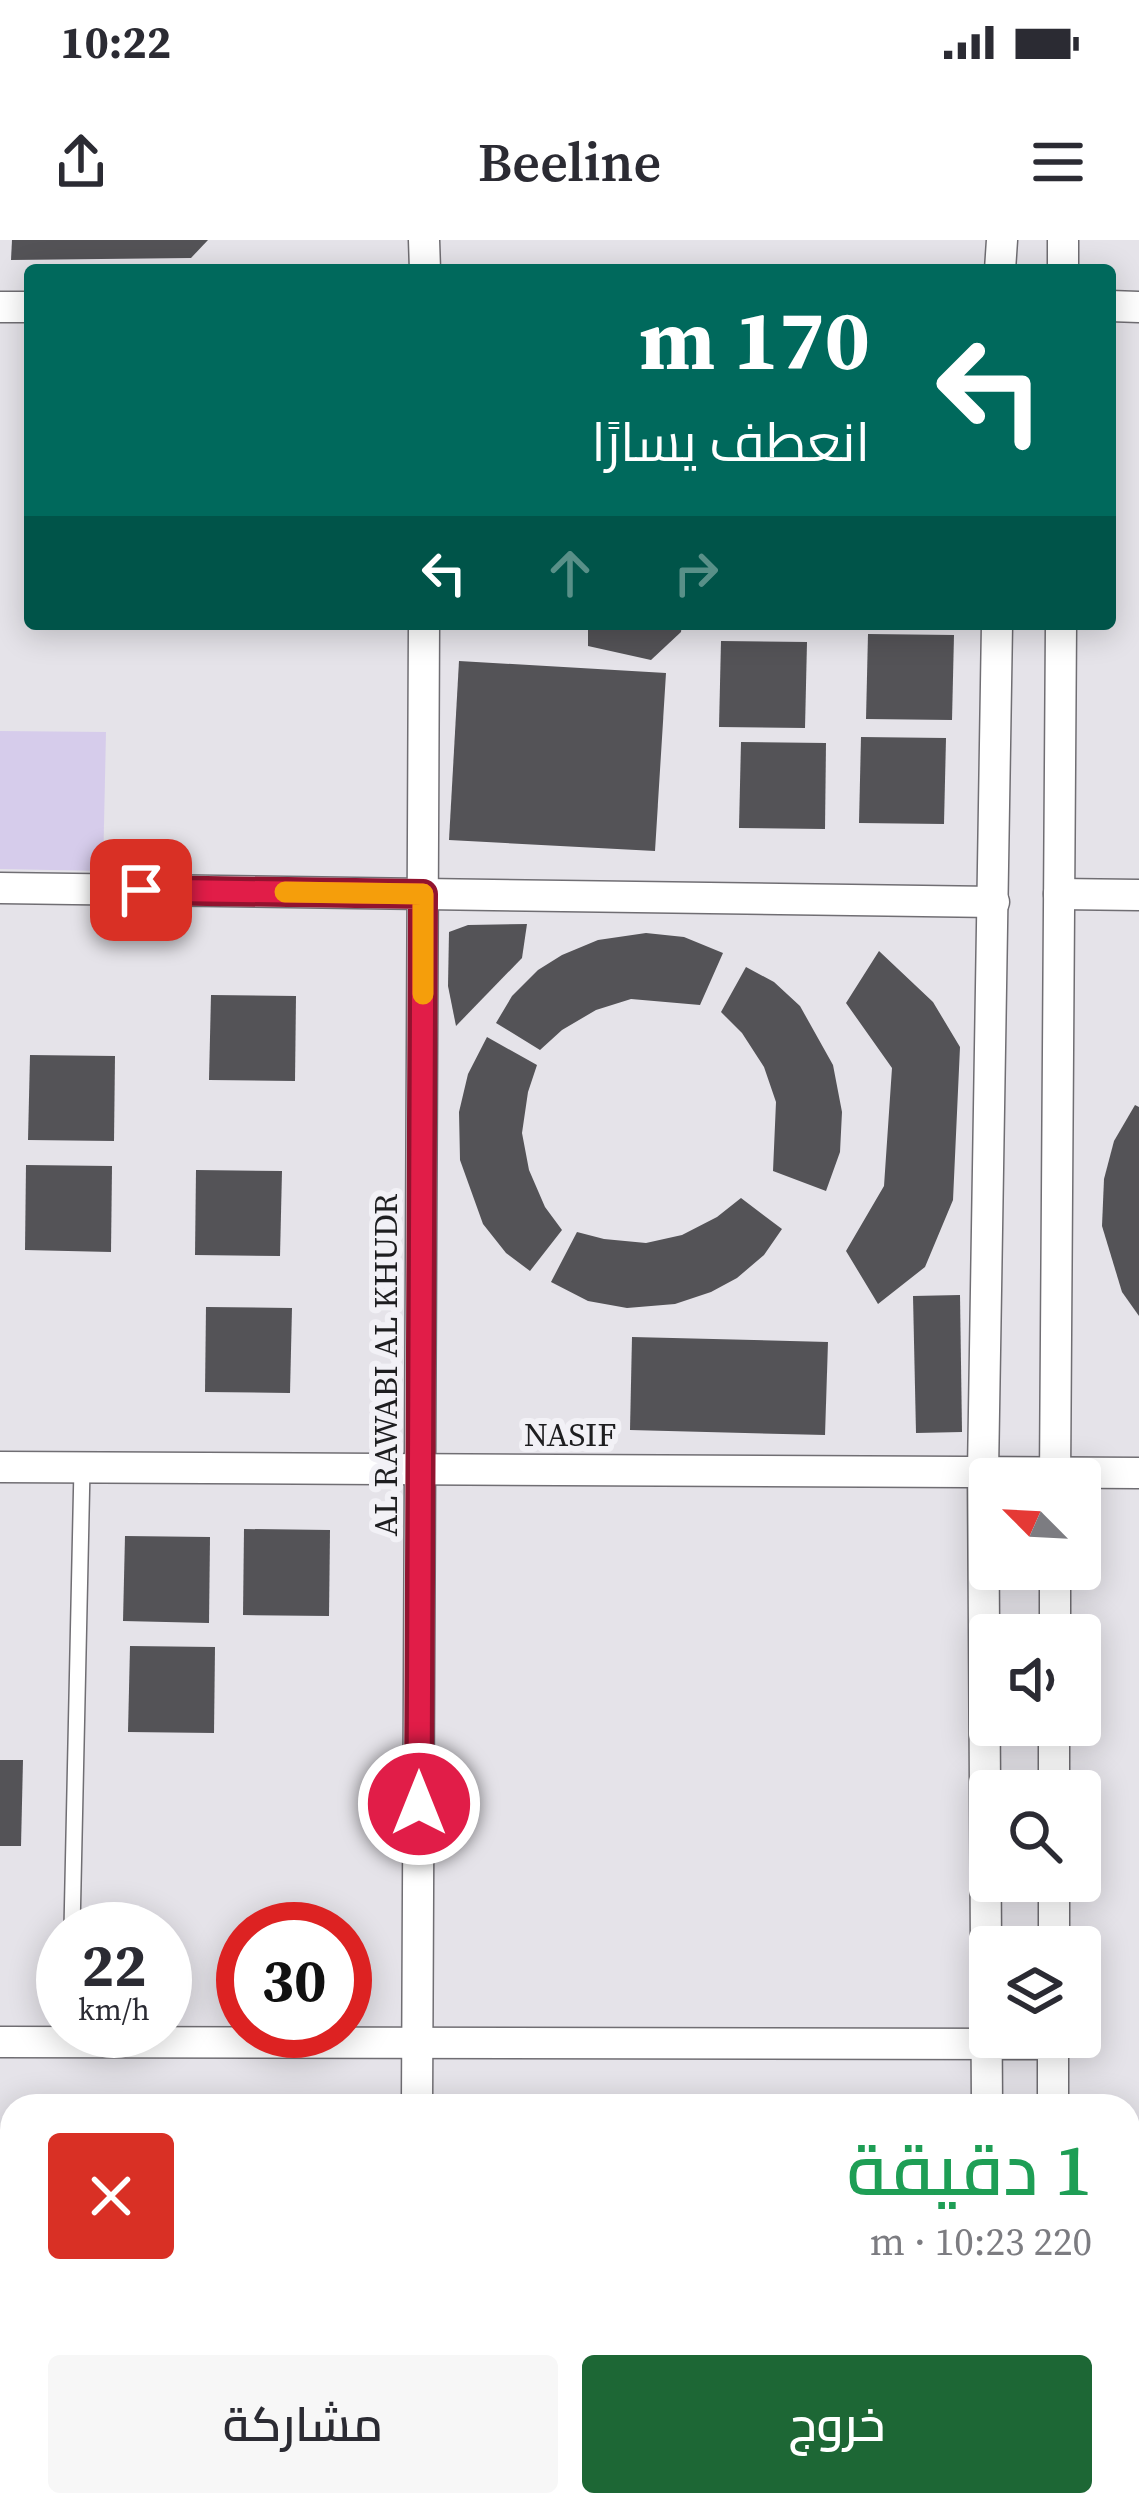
<!DOCTYPE html>
<html lang="ar">
<meta charset="utf-8">
<style>
body{margin:0;font-family:"Source Serif 4",Cairo,serif;background:#f7f7f7;color:#2b2b33;direction:rtl;height:100vh;display:flex;flex-direction:column;font-size:45px;white-space:nowrap}
*{box-sizing:border-box;margin:0}
p{font-size:39px;color:#7c7c81}
.icon{flex:none;width:66px;height:66px;fill:none;stroke:currentColor;stroke-width:2;stroke-linecap:round;stroke-linejoin:round}
.map{position:relative;flex:1;overflow:hidden;direction:ltr}
.sheet{position:absolute;left:0px;top:1854px;width:1140px;height:423px;display:flex;flex-direction:column;background:#fff;border-radius:36px 36px 0 0;box-shadow:0 6px 30px #0003;direction:rtl}
.sheet>*{flex:none}
.banner{position:absolute;left:24px;top:24px;width:1092px;height:366px;border-radius:12px;box-shadow:0 6px 30px #0003;direction:rtl;background:#00695c;color:#fff;overflow:hidden}
.needle{width:78px;rotate:294deg}
.buttons{position:absolute;left:969px;top:1218px;display:grid;gap:24px}
.buttons a{display:grid;place-items:center;width:132px;height:132px;border-radius:12px;background:#fff;box-shadow:0 6px 30px #0003;font-size:60px}
.speed{position:absolute;left:36px;top:1662px;display:flex;gap:24px;font-size:60px;font-weight:700;text-align:center}
.speed>*{display:grid;place-content:center;width:156px;height:156px;border-radius:50%;background:#fff;box-shadow:0 6px 30px #0003;line-height:1}
.speed small{font-size:30px;font-weight:400}
.speed .limit{border:18px solid #d22;background:#fff;color:#111}
.pin{position:absolute;display:grid;place-items:center;width:102px;height:102px;color:#fff;margin:-51px;border-radius:24px;box-shadow:0 6px 18px #0006}
.me{position:absolute;width:132px;margin:-66px;rotate:0deg;stroke-linejoin:round;filter:drop-shadow(0 0 9px #0008)}
.turn{display:flex;align-items:center;gap:42px;height:252px;padding:0 48px;font-size:54px}
.turn .icon{width:156px;height:156px;stroke-width:2.5}
.turn b{display:block;font-size:84px;line-height:102px}
.lanes{display:flex;align-items:center;height:114px;padding:0 48px;background:#0003;justify-content:center;gap:60px;direction:ltr}
.lanes .off{opacity:.35}
.round{display:grid;place-items:center;flex:none;width:126px;height:126px;border-radius:12px;background:#f7f7f7}
.head{display:flex;align-items:center;justify-content:space-between;height:204px;padding:0 48px}
h1{font-size:72px;font-weight:600;line-height:90px;color:#1e9e55}
.action{display:flex;gap:24px;margin-top:auto;padding:24px 48px}
.action a{flex:1;height:138px;border-radius:12px;background:#1d6735;color:#fff;font-size:48px;font-weight:600;line-height:138px;text-align:center}
.action a+a{background:#f7f7f7;color:#2b2b33}
.status{display:flex;justify-content:space-between;align-items:center;height:84px;padding:0 60px;background:#fff;direction:ltr}
.status svg{height:33px;fill:currentColor}
header{display:flex;justify-content:space-between;align-items:center;height:156px;padding:0 48px;background:#fff;font-size:54px;font-weight:600}
.map>svg:first-child{display:block}
.green{fill:#d6cceb}
.building{fill:#545357}
.lines{fill:none;stroke-linecap:round;stroke-linejoin:round}
.lane-casing{stroke:#706e73;stroke-width:18}
.street-casing{stroke:#706e73;stroke-width:33}
.lane{stroke:#fff;stroke-width:15}
.street{stroke:#fff;stroke-width:30}
.route-casing{stroke:#92132f;stroke-width:30}
.route{stroke:#e11d48;stroke-width:21}
.slow{stroke:#f59e0b;stroke-width:21}
.labels{text-anchor:middle;stroke-width:12;stroke-linejoin:round;paint-order:stroke}
.street-label{font-size:33px;fill:#1e1e20;stroke:#f2f1f6}
</style>
<div class="status"><b>10:22</b><svg viewBox="0 0 49 12"><path d="M0 12V9h3v3zM5 12V6h3v6zM10 12V3h3v9zM15 12V0h3v12zM26 1h20v11H26zM47 4h2v5h-2z"/></svg></div>
<header><svg class="icon" aria-label="menu" viewBox="0 0 24 24"><path d="M4 6h16M4 12h16M4 18h16"/></svg>Beeline<svg class="icon" aria-label="share" viewBox="0 0 24 24"><path d="M12 15V3M7 8l5-5 5 5M5 13v7h14v-7"/></svg></header>
<div class="map">
<svg width="1139" height="2276" viewBox="0 0 1139 2276">
<rect width="100%" height="100%" fill="#e5e3e9"/>
<polygon class="green" points="0,491 106,492 103,631 0,629"/>
<g class="building">
<polygon points="12,0 208,0 191,18 11,20"/>
<polygon points="588,384 682,384 681,392 651,420 588,406"/>
<polygon points="868,394 954,395 952,480 866,479"/>
<polygon points="721,401 807,402 805,488 719,487"/>
<polygon points="459,421 666,433 655,611 449,600"/>
<polygon points="861,497 946,498 944,584 859,583"/>
<polygon points="741,502 826,503 825,589 739,588"/>
<polygon points="527,684 522,718 456,786 448,746 449,692 468,685"/>
<polygon points="646,693 684,697 723,713 700,765 631,759 596,770 562,790 540,810 496,783 512,756 538,730 562,715 598,700"/>
<polygon points="879,711 933,762 960,807 953,960 925,1027 878,1064 846,1011 884,946 892,828 846,763"/>
<polygon points="746,727 774,742 800,766 833,825 842,872 840,912 826,951 773,931 776,862 764,827 742,793 721,772"/>
<polygon points="211,755 296,756 295,841 209,840"/>
<polygon points="487,797 537,825 528,852 522,893 529,930 545,967 562,990 530,1031 506,1013 483,984 460,920 459,872 468,834"/>
<polygon points="30,815 115,816 114,901 28,900"/>
<polygon points="1135,865 1139,867 1139,1076 1122,1052 1102,986 1104,939 1114,901"/>
<polygon points="26,925 112,926 111,1012 25,1010"/>
<polygon points="196,930 282,931 280,1016 195,1015"/>
<polygon points="741,958 782,989 764,1015 737,1038 711,1052 675,1064 627,1068 588,1061 551,1042 577,992 604,999 646,1003 682,995 717,977"/>
<polygon points="960,1055 962,1192 916,1193 913,1056"/>
<polygon points="206,1067 292,1068 290,1153 205,1152"/>
<polygon points="632,1097 828,1102 825,1195 630,1190"/>
<polygon points="244,1289 330,1290 329,1376 243,1375"/>
<polygon points="125,1296 210,1297 209,1383 123,1381"/>
<polygon points="130,1406 215,1407 214,1493 128,1492"/>
<polygon points="0,1520 23,1520 21,1606 0,1606"/>
<polygon points="0,2071 10,2071 11,2233 0,2234"/>
<polygon points="571,2265 656,2265 656,2276 570,2276"/>
</g>
<g class="lines">
<g class="lane-casing">
<polyline id="lane" points="72,1689 82,1228"/>
</g>
<g class="street-casing">
<g id="street">
<polyline points="424,0 425,30"/>
<polyline points="1000,30 1002,0"/>
<polyline points="1063,30 1063,0"/>
<polyline points="1110,66 1139,67"/>
<polyline points="0,67 30,67"/>
<polyline points="0,648 994,662"/>
<polyline points="1059,654 1139,655"/>
<polyline points="0,1227 1139,1233"/>
<polyline points="1055,1239 1061,384"/>
<polyline points="1055,1395 1055,1329"/>
<polyline points="1054,1551 1054,1485"/>
<polyline points="1054,1707 1054,1641"/>
<polyline points="0,1802 1053,1804"/>
<polyline points="417,1866 424,384"/>
<polyline points="987,1866 983,1232 997,384"/>
<polyline points="1053,1866 1053,1797"/>
<polyline points="415,2276 415,2265"/>
<polyline points="987,2276 987,2265"/>
<polyline points="1051,2276 1051,2265"/>
</g>
</g>
<use href="#lane" class="lane"/>
<use href="#street" class="street"/>
</g>
<g class="lines">
<g class="route-casing">
<polyline id="route" points="141,650 423,654 419,1564"/>
</g>
<use href="#route" class="route"/>
<polyline class="slow" points="285,652 423,654 423,754"/>
</g>
<g class="labels">
<g class="street-label">
<text transform="translate(385 1125) rotate(-90)" y="12">AL RAWABI AL KHUDR</text>
<text x="570" y="1206">NASIF</text>
</g>
</g>
</svg>
<div class="buttons">
<a><svg class="needle" viewBox="-14 -14 28 28"><path d="M0-13l5 13h-10z" fill="#e53935"/><path d="M0 13l5-13h-10z" fill="#7c7c81"/></svg></a>
<a><svg class="icon" aria-label="sound" viewBox="0 0 24 24"><path d="M4 9h4l5-4v14l-5-4H4zM17 9q2 3 0 6"/></svg></a>
<a><svg class="icon" aria-label="search" viewBox="0 0 24 24"><circle cx="10" cy="10" r="6"/><path d="M15 15l6 6"/></svg></a>
<a><svg class="icon" aria-label="layers" viewBox="0 0 24 24"><path d="M12 4l9 5-9 5-9-5zM3 14l9 5 9-5"/></svg></a>
</div>
<div class="speed"><div>22<small>km/h</small></div><div class="limit">30</div></div>
<div class="pin" style="left:141px;top:650px;background:#d93025"><svg class="icon" aria-label="arrive" viewBox="0 0 24 24"><path d="M6 21V4h12l-3 4 3 4H6"/></svg></div>
<svg class="me" style="left:419px;top:1564px" viewBox="-20 -20 40 40"><circle r="17" fill="#e11d48" stroke="#fff" stroke-width="3"/><path d="M0-11L8 9 0 5-8 9z" fill="#fff"/></svg>
<div class="banner">
<div class="turn"><svg class="icon" aria-label="left" viewBox="0 0 24 24"><path d="M17 20v-9H6M10 6l-5 5 5 5"/></svg><div><b>170 m</b>انعطف يسارًا</div></div>
<div class="lanes"><svg class="icon" aria-label="left" viewBox="0 0 24 24"><path d="M17 20v-9H6M10 6l-5 5 5 5"/></svg><svg class="icon off" aria-label="ahead" viewBox="0 0 24 24"><path d="M12 20V5M6 11l6-6 6 6"/></svg><svg class="icon off" aria-label="right" viewBox="0 0 24 24"><path d="M7 20v-9h11M14 6l5 5-5 5"/></svg></div>
</div>
<section class="sheet">
<div class="head"><div><h1>1 دقيقة</h1><p>220 m · 10:23</p></div><a class="round" style="background:#d93025;color:#fff"><svg class="icon" aria-label="close" viewBox="0 0 24 24"><path d="M6 6l12 12M18 6L6 18"/></svg></a></div>
<div class="action"><a>خروج</a><a>مشاركة</a></div>
</section>
</div>
